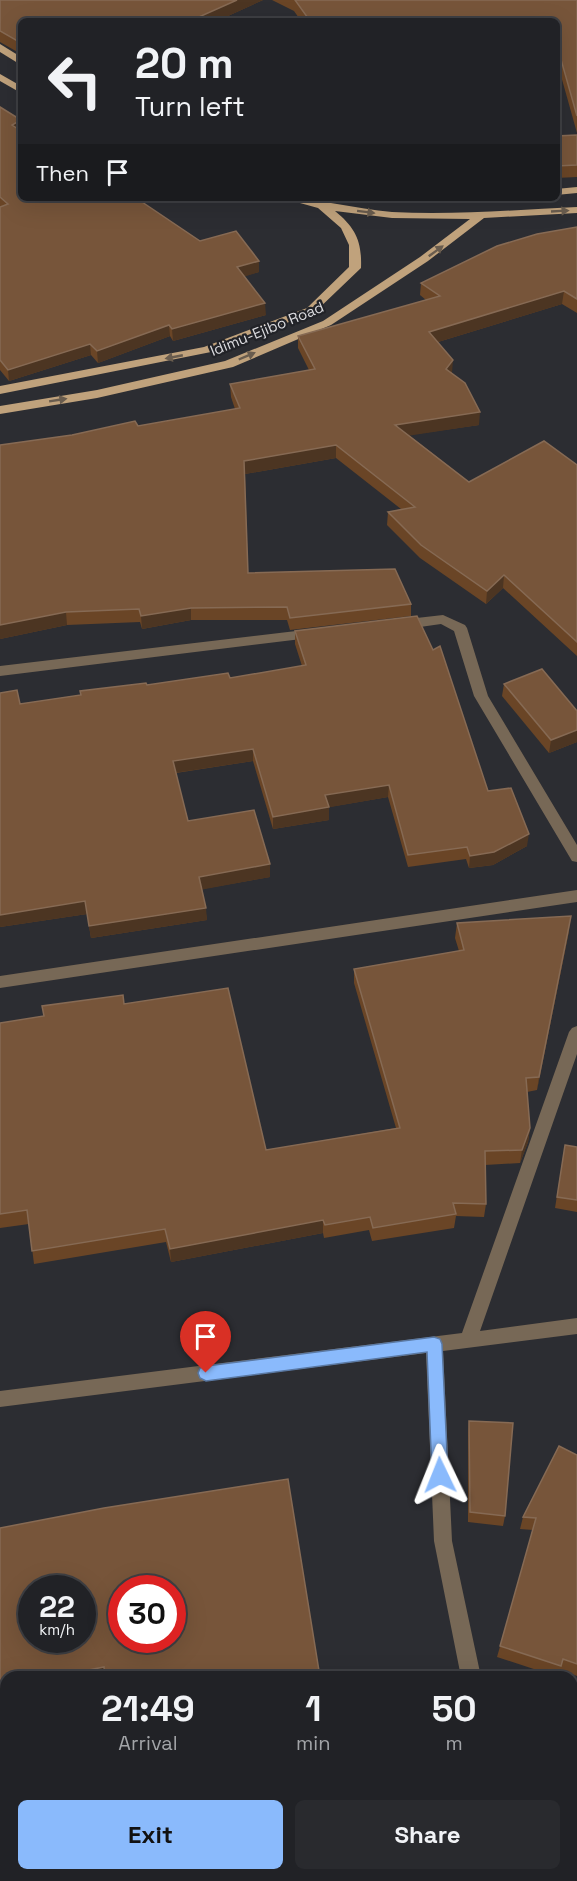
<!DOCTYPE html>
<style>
body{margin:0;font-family:"Space Grotesk",sans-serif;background:#292a2e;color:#f1f3f6;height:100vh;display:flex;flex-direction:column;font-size:22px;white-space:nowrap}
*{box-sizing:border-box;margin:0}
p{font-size:20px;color:#a2a4a7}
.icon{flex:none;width:33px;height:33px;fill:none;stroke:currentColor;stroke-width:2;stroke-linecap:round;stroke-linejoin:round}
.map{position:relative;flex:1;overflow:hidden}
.details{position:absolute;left:0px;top:1671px;width:578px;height:210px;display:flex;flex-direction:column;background:#212226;border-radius:18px 18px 0 0;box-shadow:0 6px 24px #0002,0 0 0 2px #3e3f43}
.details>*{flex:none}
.banner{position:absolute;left:18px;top:18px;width:542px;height:183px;border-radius:9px;box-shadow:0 6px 24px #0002,0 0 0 2px #3e3f43;background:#212226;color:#f1f3f6;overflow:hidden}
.speed{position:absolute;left:18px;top:1575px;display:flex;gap:12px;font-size:30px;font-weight:700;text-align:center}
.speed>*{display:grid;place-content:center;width:78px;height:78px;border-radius:50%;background:#212226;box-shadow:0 6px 24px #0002,0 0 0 2px #3e3f43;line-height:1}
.speed small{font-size:15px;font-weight:400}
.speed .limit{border:9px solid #d22;background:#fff;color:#111}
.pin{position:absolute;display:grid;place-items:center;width:51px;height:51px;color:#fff;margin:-62px -26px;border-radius:50% 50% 50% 0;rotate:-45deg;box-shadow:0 0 6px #0007}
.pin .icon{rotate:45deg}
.me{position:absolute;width:66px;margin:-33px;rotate:358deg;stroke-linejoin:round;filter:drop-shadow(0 0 4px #0008)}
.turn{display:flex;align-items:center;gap:21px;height:126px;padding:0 18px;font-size:27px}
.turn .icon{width:78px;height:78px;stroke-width:2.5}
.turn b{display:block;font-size:42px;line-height:51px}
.then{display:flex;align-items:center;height:57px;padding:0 18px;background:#0003;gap:12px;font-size:22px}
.eta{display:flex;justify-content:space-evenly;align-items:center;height:102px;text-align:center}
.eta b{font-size:36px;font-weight:600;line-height:42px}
.cta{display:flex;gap:12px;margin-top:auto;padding:12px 18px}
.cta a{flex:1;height:69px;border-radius:9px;background:#8abafc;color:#111;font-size:24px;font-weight:600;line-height:69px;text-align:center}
.cta a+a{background:#292a2e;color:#f1f3f6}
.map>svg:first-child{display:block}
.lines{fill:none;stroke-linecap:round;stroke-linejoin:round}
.minor{fill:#776856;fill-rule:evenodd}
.major{fill:#c0a27c;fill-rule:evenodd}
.wall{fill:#6a4526}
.shaded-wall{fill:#4c3522}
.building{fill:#77553a;stroke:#866a54;stroke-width:1.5;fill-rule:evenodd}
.oneway{fill:#695c4e}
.route{fill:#8abafc;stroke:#5a79a4;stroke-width:1.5}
.labels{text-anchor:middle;stroke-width:4.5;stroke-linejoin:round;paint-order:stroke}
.far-street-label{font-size:15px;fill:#dbdbdf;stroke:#222328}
</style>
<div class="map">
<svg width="577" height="1881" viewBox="0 0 577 1881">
<rect width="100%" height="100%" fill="#2c2d32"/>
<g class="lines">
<g class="minor">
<polygon points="443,615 465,625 467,628 488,696 577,845 577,862 572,861 474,696 454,631 441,624 399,630 392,625 399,620"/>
<polygon points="313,629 320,634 318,637 0,676 0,666"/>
<polygon points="577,890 577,902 0,988 0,976"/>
<polygon points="577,1026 577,1054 480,1331 577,1318 577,1334 443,1351 452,1541 481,1677 461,1677 434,1541 426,1353 0,1407 0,1391 462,1333 569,1032 572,1028"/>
<polygon points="502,1875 522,1875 524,1881 504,1881"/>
</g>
<g class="major">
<polygon points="0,44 21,57 21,65 0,52"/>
<polygon points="0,74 21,86 21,93 0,81"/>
<polygon points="577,187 577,193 556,195 556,189"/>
<path d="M282,198C319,198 355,209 392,212C454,215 515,210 577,207V213L484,218L428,261L331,325L233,367L97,398L0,414V406L97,390L225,361L323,321L420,257L470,219L392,218L335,211C356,228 362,242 361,268L315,312L211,352L0,394V386L204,347L307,308L349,267V245L341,228L318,208Z"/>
<polygon points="408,198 492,198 487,201 413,201"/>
</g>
</g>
<g class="wall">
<polygon points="0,0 263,0 217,21 21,21 21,54 0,42"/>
<polygon points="272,0 577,0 577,133 556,58 556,21 301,21 294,11"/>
<polygon points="0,107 21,198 200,241 259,261 259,272 244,276 266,315 173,341 170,336 98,363 91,355 9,381 0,370"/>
<polygon points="577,135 577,177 556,178 556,136"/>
<polygon points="577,227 577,313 562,304 438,342 452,373 479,425 409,435 469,482 577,465 577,656 503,588 486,604 420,558 387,525 388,512 401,509 336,458 245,474 248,573 411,604 411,616 290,630 287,620 191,620 142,629 140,622 67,625 0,639 138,426 235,409 231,397 230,384 309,370 298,348 298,336 426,300 420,295 421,283"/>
<polygon points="295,631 488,791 527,846 493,865 469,868 466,859 408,867 388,797 329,807 329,820 273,829 253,761 176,773 188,821 270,877 202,889 207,920 91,938 87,914 0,927 0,693 20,704 147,685 230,678 302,666 295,644"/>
<polygon points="504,684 577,711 577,742 549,753 502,696"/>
<polygon points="457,923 569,931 537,1090 527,1092 530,1128 528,1142 520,1163 485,1165 486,1204 484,1217 456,1216 454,1228 372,1241 369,1230 324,1238 323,1233 171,1262 166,1242 34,1264 29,1224 0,1228 0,1023 124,1004 266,1150 396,1128 354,983 354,969 459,951 455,938"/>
<polygon points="577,1147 577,1212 555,1208 563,1157"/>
<polygon points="469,1421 505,1516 503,1526 468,1522 468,1432"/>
<polygon points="577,1455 577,1676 560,1670 558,1677 497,1657 533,1530 520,1529 523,1517"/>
<polygon points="312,1875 417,1875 418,1881 314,1881"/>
</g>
<g class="shaded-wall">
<polygon points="237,0 263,0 217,21 190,21"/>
<polygon points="21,120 21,132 12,125"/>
<polygon points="259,261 259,272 237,279 237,267"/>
<polygon points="564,291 562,304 428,345 429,332"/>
<polygon points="265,303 266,315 173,341 172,329"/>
<polygon points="169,325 170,336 98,363 97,351"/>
<polygon points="90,344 91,355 9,381 8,370"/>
<polygon points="453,360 452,373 446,369"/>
<polygon points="480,412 479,425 394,438 395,425"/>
<polygon points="336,445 336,458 245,474 244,461"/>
<polygon points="504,575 503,588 486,604 487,591"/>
<polygon points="191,608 191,620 142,629 141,616"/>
<polygon points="66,612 67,625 0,639 0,625"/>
<polygon points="577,730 577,742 549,753 551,740"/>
<polygon points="253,749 253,761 174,773 173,761"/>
<polygon points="389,785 388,797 325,808 325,795"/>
<polygon points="329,807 329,820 273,829 273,817"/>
<polygon points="529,834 527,846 493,865 469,868 470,856"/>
<polygon points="270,864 270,877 200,890 199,877"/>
<polygon points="85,901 87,914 0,927 0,915"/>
<polygon points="206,908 207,920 91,938 89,926"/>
<polygon points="571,916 569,931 537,1090 539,1077"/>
<polygon points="530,1128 528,1142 520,1163 522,1150"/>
<polygon points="323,1220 323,1233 171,1262 170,1249"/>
<polygon points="104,1667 106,1677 54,1677"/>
<polygon points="6,1687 6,1698 2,1699 4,1711 0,1712 0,1688"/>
</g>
<g class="building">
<polygon points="0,0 237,0 190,21 21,21 21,43 0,31"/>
<polygon points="295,0 577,0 577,116 556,42 556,21 310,21"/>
<polygon points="0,107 21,120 12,125 21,131 21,198 136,198 200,241 236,231 259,261 237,267 265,303 172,329 169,325 97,351 90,344 8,370 0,360 0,207 8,204 0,197"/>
<polygon points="577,135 577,165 556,166 556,136"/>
<polygon points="577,227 577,299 564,291 429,332 453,360 446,369 465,383 480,412 395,425 469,482 544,441 577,465 577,642 504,575 487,591 421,545 388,512 415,507 336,445 244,461 248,573 395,569 411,604 290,618 287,607 191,608 141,616 139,609 66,612 0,625 0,445 72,435 135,421 138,426 240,408 230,384 315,369 298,336 440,296 421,283 497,246 537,234"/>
<polygon points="417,616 433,650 440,646 488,791 511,788 529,834 494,852 470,856 467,847 408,855 389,785 325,795 329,807 273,817 253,749 173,761 188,821 254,810 270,864 199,877 206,908 89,926 85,901 0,915 0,693 17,690 20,704 81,695 80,691 146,683 147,685 228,673 230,678 306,665 295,631"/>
<polygon points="542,669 577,711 577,730 551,740 504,684"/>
<polygon points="571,916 539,1077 526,1078 530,1128 522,1150 485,1151 486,1204 453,1203 456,1214 373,1228 370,1217 325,1225 323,1220 170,1249 165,1229 32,1251 27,1210 0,1214 0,1023 44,1016 42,1006 123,995 124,1004 228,988 266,1150 400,1128 354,969 464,950 457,923"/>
<polygon points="565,1145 577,1147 577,1200 557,1197"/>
<polygon points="469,1421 513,1423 505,1516 470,1512"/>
<polygon points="559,1446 577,1455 577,1664 563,1659 561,1666 500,1646 536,1518 523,1517"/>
<path d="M288,1479L320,1677H105L104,1667L54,1677H6V1687L0,1688V1528L104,1508ZM32,1588H82V1640H32ZM122,1588H172V1640H122Z"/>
<polygon points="380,1674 381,1677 362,1677"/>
<polygon points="4,1779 6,1791 6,1875 65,1875 66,1881 0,1881 0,1780"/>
<polygon points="134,1875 252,1875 254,1881 135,1881"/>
<polygon points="315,1875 417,1875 418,1881 316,1881"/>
</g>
<defs><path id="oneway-solid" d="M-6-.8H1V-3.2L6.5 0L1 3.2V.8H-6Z" transform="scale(1.5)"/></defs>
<g class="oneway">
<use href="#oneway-solid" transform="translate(560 211) rotate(-3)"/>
<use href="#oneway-solid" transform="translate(366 212) rotate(7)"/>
<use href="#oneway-solid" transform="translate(436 251) rotate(-36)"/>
<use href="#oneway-solid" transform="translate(247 356) rotate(-23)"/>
<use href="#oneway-solid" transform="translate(174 357) rotate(169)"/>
<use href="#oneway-solid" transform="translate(58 400) rotate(-9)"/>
</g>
<polygon class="route" points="434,1337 440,1339 442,1344 448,1475 446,1481 440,1483 434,1481 432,1475 427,1352 206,1381 200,1378 198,1373 200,1368 206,1366"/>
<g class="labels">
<g class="far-street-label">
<text transform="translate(267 329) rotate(-22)" y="5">Idimu-Ejibo Road</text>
</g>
</g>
</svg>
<div class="speed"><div>22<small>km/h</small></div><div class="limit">30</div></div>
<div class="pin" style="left:206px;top:1373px;background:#d93025"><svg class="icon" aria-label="arrive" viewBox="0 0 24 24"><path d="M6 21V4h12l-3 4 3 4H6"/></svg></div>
<svg class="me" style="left:440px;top:1475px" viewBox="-20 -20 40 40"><path d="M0-17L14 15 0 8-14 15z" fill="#8abafc" stroke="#fff" stroke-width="4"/></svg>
<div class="banner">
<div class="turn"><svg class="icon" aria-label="left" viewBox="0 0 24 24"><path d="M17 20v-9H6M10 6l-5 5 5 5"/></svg><div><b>20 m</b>Turn left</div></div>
<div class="then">Then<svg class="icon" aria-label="arrive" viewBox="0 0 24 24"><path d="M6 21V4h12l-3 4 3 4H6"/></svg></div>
</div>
<section class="details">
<div class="eta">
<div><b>21:49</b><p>Arrival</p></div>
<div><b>1</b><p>min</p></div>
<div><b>50</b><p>m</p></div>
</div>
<div class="cta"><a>Exit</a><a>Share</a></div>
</section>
</div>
